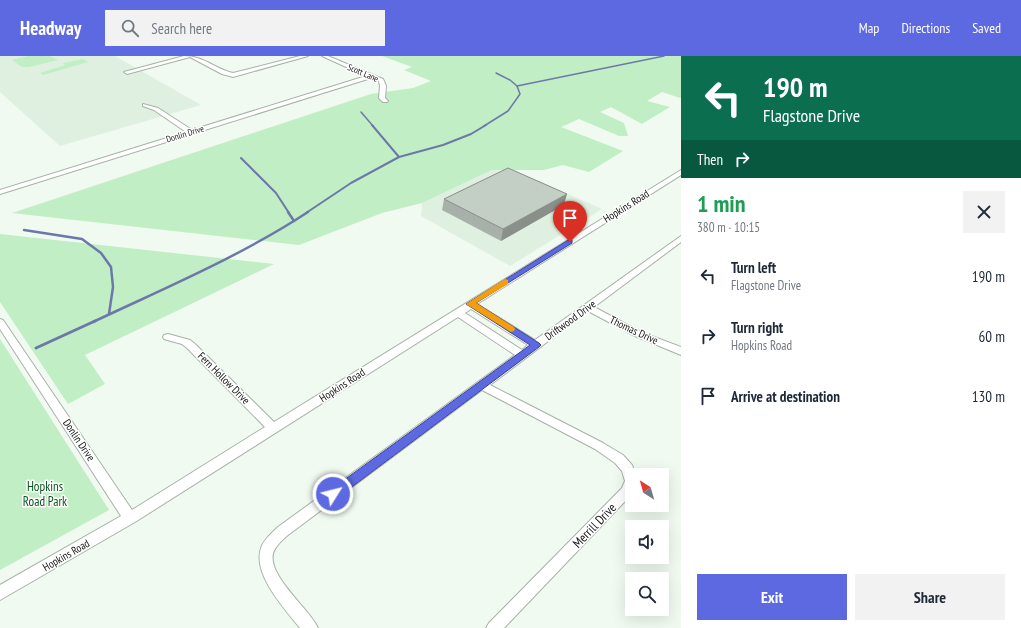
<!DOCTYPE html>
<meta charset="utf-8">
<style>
body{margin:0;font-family:"PT Sans Narrow",sans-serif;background:#f2f2f3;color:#1f2937;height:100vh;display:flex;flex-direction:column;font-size:15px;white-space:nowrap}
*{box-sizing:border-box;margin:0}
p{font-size:13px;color:#747a83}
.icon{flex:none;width:22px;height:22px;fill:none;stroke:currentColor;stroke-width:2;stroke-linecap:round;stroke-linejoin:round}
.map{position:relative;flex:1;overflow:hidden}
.side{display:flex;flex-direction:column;background:#fff;width:340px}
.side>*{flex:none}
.hud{background:#0b6e4f;color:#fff;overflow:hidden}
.needle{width:26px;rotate:323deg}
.controls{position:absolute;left:625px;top:412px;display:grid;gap:8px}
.controls a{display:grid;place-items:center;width:44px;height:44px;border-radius:0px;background:#fff;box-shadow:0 4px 16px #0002;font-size:20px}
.pin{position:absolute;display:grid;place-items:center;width:34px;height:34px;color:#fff;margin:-41px -17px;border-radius:50% 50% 50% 0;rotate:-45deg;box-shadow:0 0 4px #0007}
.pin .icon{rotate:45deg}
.me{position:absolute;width:44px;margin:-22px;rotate:54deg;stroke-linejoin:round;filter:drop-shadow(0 0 3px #0008)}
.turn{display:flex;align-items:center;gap:14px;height:84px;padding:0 16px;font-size:18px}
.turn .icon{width:52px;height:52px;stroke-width:2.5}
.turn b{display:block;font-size:28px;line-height:34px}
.then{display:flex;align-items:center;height:38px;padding:0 16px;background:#0003;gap:8px;font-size:15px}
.round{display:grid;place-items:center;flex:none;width:42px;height:42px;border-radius:0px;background:#f2f2f3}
.head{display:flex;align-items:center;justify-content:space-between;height:68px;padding:0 16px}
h1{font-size:24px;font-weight:700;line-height:30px;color:#1e9e55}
.cta{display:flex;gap:8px;margin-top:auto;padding:8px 16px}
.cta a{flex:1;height:46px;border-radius:0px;background:#5d69e1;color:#fff;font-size:16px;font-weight:700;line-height:46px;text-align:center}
.cta a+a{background:#f2f2f3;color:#1f2937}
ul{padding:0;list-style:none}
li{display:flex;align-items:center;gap:12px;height:60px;padding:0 16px}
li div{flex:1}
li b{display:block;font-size:15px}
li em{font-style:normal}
header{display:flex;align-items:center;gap:24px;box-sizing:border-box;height:56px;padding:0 20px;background:#5d69e1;color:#fff}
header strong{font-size:19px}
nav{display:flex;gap:22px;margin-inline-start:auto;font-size:14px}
.search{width:280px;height:36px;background:#f2f2f3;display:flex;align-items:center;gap:10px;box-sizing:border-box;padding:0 14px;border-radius:0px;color:#747a83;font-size:15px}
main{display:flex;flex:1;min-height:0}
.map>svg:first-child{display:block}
.built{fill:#dff0e0}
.green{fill:#c1eec4}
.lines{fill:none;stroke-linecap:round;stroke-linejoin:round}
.stream-far3{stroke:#6d78aa;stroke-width:1.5}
.stream-far2{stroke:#6d78aa;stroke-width:2}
.stream-far1{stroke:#6d78aa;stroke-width:2.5}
.stream{stroke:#6d78aa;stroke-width:3}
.minor-casing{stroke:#a7b1a8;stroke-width:2}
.minor{fill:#fff;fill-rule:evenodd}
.wall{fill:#a8b1a9}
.shaded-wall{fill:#889089}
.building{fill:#c3cec4;stroke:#889089}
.route{fill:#5d69e1;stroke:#3c4492}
.slow{fill:#f59e0b}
.labels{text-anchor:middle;stroke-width:3;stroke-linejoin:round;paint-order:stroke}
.far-street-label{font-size:9px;fill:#141814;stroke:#fff}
.street-label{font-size:11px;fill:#141814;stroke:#fff}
.near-park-label{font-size:13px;fill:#07531c;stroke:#fff}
.near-street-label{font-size:13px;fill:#141814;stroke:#fff}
</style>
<header>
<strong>Headway</strong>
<div class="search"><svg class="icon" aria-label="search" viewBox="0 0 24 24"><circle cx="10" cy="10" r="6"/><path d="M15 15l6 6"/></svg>Search here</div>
<nav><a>Map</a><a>Directions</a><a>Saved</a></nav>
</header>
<main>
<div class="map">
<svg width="681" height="572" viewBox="0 0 681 572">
<rect width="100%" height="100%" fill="#f0faf0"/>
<g class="built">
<polygon points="0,0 115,0 201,49 60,90 0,36"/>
<polygon points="492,114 516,115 602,153 510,210 421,160 422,147"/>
</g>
<g class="green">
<polygon points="28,0 50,0 58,4 29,11 22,11 12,4"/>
<polygon points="382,0 681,0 681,41 680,42 662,36 647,45 670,51 642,68 611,51 600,56 624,67 628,80 619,80 579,63 561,71 623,95 589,116 563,109 544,114 492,114 422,147 382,157 299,189 12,157 371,38 413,32 431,25 404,14 412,11"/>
<polygon points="83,3 88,6 43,19 40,17 65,9 63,7"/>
<polygon points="0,178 274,208 85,299 105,328 68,348 0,246"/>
<polygon points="0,283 109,454 0,514"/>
</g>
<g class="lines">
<g class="stream-far3">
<polyline points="496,17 510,24 517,30"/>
<polyline points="361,56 373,70"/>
<polyline points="484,70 508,55 520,38 517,30 664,0"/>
</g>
<g class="stream-far2">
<polyline points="372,69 399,101"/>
<polyline points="241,102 276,137 289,157"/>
<polyline points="306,157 351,127 399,101 443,89 471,78 486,69"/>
</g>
<g class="stream-far1">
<polyline points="288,156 294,165"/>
<polyline points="24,174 82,183 101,197 111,211 113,231 109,258"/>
<path d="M93,266C165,232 241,200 308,156"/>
</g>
<polyline class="stream" points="36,292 95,265"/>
<g class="minor-casing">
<g id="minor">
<path d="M184,0C204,0 215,13 233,17L300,0H308L233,21L222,18L190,1L127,18L124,16Z"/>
<polygon points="322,0 328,0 383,23 386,30 385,42 388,45 387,46 383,46 379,42 380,30 379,25 371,22 0,138 0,134 186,76 154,54 143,50 143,48 158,52 192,74 366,20"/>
<path d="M681,114V119L477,248L535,284L681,180V186L594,251L641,276L681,291V299L635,280L588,255L490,329L603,387L623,399L632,409L636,419H632L631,439L504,572H486L489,567L622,432L625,425L622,415L615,407L595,393L482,334L288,479C283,483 278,488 275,493C261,515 310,553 318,572H300C285,553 252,518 261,492C264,483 272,477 278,471L515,299L458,261L135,466L0,544V529L121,460L0,273V263L3,264L132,454L265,371L187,292L182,288L164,283L163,281L164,279L168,278L190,284L195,288L274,366ZM471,253L528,289L522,294L465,257Z"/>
</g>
</g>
<use href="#minor" class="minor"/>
</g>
<polygon class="wall" points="444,143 564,149 501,185 442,154"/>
<polygon class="shaded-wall" points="567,138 564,149 501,185 503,173"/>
<polygon class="building" points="508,112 567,138 503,173 444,143"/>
<polygon class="route" points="570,183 572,184 572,187 476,247 539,287 541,289 539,291 337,442 333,443 329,442 327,438 329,435 530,289 466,248"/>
<polygon class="slow" points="505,223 508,224 508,228 476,247 514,271 515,273 514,275 511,276 466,248"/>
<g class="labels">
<g class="far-street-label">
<text transform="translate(363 17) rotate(23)" y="3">Scott Lane</text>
<text transform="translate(185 78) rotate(-17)" y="3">Donlin Drive</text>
</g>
<g class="street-label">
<text transform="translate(626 150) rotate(-32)" y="4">Hopkins Road</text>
<text transform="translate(570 264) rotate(-36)" y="4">Driftwood Drive</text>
<text transform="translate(634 274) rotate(25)" y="4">Thomas Drive</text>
<text transform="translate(224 322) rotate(45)" y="4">Fern Hollow Drive</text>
<text transform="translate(342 329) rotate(-33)" y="4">Hopkins Road</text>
<text transform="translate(79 384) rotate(56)" y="4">Donlin Drive</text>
<text transform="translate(66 499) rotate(-30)" y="4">Hopkins Road</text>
</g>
<g class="near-park-label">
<text x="45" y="435">Hopkins<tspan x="45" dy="15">Road Park</tspan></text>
</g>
<g class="near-street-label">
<text transform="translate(594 469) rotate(-46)" y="5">Merrill Drive</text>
</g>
</g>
</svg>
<div class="controls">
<a><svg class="needle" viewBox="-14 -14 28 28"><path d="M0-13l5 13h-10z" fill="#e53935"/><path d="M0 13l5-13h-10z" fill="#747a83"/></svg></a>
<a><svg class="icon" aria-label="sound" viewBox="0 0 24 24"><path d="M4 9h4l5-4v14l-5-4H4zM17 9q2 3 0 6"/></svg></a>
<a><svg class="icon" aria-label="search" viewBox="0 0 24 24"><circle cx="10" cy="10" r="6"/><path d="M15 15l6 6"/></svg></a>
</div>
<div class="pin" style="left:570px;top:186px;background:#d93025"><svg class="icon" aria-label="arrive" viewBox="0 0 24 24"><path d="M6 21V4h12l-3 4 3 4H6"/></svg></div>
<svg class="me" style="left:333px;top:438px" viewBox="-20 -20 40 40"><circle r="17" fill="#5d69e1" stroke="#fff" stroke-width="3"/><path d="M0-11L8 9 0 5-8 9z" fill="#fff"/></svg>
</div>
<section class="side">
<div class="hud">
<div class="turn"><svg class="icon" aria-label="left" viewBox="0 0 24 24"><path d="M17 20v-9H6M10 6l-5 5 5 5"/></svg><div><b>190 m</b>Flagstone Drive</div></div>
<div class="then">Then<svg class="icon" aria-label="right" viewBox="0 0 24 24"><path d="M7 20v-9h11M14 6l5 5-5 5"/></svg></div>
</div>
<div class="head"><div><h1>1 min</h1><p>380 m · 10:15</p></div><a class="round"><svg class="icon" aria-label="close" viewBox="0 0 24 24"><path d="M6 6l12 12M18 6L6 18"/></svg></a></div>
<ul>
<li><svg class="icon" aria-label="left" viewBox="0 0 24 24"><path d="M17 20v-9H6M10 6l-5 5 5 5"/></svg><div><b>Turn left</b><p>Flagstone Drive</p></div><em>190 m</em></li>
<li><svg class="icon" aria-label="right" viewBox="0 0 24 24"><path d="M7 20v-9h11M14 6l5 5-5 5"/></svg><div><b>Turn right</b><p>Hopkins Road</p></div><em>60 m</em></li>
<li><svg class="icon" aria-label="arrive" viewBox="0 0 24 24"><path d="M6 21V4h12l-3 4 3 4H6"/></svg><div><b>Arrive at destination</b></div><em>130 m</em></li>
</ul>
<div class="cta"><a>Exit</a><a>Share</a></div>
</section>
</main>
